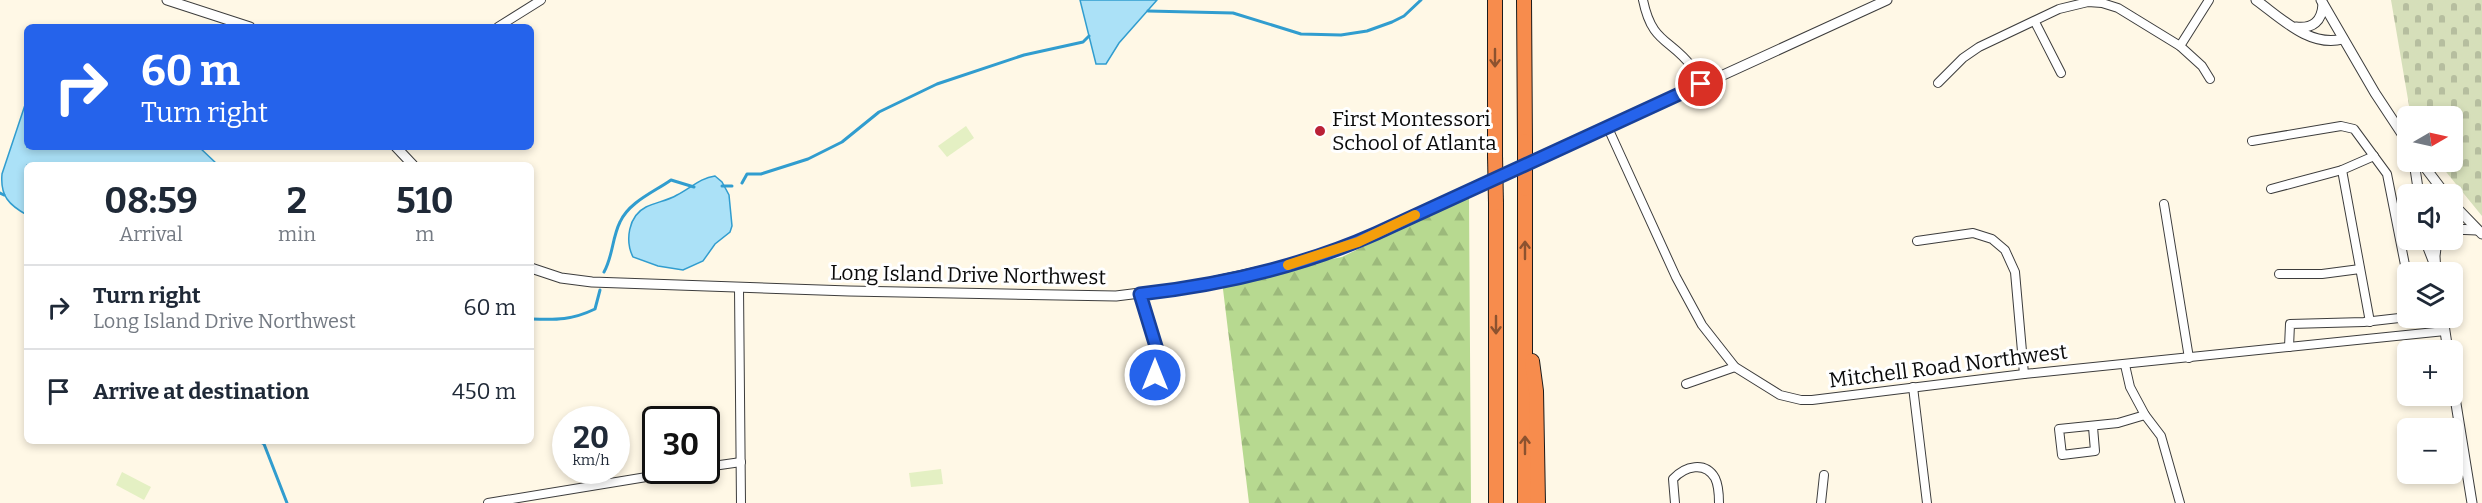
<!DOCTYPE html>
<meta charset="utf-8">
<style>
body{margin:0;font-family:Bitter,serif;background:#f2f2f3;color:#1f2937;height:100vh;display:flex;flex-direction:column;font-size:22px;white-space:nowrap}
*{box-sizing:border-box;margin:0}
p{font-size:20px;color:#747a83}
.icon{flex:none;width:33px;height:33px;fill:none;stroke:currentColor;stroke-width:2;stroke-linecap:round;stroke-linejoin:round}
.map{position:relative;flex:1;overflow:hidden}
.details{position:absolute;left:24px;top:162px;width:510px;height:282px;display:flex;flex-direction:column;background:#fff;border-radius:9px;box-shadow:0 3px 9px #0003}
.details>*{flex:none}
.top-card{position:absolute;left:24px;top:24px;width:510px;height:126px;border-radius:9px;box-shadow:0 3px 9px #0003;background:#2563eb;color:#fff;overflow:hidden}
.needle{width:39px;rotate:81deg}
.fabs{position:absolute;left:2397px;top:106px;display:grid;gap:12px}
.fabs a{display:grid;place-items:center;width:66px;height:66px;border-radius:9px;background:#fff;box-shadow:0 3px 9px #0003;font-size:30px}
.speed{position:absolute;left:552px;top:406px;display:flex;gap:12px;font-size:30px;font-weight:700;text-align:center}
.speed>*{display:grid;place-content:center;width:78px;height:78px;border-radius:50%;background:#fff;box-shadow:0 3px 9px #0003;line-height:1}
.speed small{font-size:15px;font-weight:400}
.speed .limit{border:3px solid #111;border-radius:9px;background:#fff;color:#111}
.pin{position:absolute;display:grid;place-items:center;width:51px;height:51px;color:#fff;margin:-26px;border:3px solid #fff;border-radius:50%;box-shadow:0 2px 6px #0007}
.me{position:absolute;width:66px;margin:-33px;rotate:0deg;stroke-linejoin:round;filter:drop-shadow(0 0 4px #0008)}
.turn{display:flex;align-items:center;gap:21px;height:126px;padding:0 18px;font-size:27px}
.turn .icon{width:78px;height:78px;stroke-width:2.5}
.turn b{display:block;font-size:42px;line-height:51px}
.eta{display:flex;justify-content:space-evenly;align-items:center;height:102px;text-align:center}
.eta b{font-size:36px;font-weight:700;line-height:42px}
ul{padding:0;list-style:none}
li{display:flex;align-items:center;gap:18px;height:84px;padding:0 18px;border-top:2px solid #e0e1e3}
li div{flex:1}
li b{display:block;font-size:22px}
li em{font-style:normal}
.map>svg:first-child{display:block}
.forest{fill:url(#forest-firs)}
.cemetery{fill:url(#cemetery-stones)}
.pitch{fill:#e4f0c3}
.water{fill:#abe1f7;stroke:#319dcf;stroke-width:1.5}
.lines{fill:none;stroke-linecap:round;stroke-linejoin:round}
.stream{stroke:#319dcf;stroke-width:3}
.minor-casing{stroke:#3d3d3d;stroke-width:10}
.tertiary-casing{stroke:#3d3d3d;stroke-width:11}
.motorway-casing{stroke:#1b1b1b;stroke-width:16}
.minor{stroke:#fff;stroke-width:8}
.tertiary{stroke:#fff;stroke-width:9}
.motorway{stroke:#f78c4d;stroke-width:14}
.motorway-bridge-casing{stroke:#1b1b1b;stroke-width:16;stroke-linecap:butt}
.motorway-bridge{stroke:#f78c4d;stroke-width:14}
.oneway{stroke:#8c522f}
.route-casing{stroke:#184099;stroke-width:15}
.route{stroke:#2563eb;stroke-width:10}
.slow{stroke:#f59e0b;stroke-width:10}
.poi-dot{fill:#ba2136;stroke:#fff;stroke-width:2}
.labels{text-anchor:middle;stroke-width:6;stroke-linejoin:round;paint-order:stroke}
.poi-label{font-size:21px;fill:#0a0a0a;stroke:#fff;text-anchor:start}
.street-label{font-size:21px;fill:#0a0a0a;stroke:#fff}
</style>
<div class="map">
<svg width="2482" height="503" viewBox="0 0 2482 503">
<defs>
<pattern id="forest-firs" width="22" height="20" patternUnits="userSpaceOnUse" patternTransform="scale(1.5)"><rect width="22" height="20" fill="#b7d990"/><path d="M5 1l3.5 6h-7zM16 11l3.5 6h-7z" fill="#9cb97b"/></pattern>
<pattern id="cemetery-stones" width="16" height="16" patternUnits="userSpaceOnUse" patternTransform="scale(1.5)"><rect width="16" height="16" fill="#d6dfba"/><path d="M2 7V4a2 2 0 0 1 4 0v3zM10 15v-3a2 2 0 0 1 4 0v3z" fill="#b6be9f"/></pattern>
</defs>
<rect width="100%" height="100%" fill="#fff8e6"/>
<polygon class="forest" points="1469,195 1471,503 1249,503 1222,281 1342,257"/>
<polygon class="cemetery" points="2391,0 2482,0 2482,216 2438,162 2452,162 2452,117 2411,117"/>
<g class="pitch">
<polygon points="966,126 974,138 947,157 938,146"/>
<polygon points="941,469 943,484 911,487 909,473"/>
<polygon points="122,472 151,487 144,500 116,485"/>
</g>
<g class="water">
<polygon points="1080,0 1157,0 1119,43 1106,64 1096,64"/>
<path d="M27,99V147H199L218,165H27V215C9,205 0,196 2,174Z"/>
<path d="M715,176L722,182L729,195L732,226L730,232L715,244L703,261L683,270L658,266L633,257C625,241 628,216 646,207C656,202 667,201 677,195C691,188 700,178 715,176Z"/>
</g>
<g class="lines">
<g class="stream">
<polyline points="1148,11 1233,13 1301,34 1341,35 1367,31 1392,22 1404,16 1421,0"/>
<polyline points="742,183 747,174 761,174 808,159 842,142 879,112 937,84 1024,55 1083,42 1089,36"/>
<polyline points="722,186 732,186"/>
<polyline points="0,193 4,195"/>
<path d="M604,272C613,256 612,238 620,222C629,202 654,192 671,180L694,187"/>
<path d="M532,319C557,320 572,320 595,309L600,290"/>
<polyline points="259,441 264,444 287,503"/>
</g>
<g class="minor-casing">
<g id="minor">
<path d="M1643,0C1652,44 1670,38 1692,67C1695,72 1698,79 1701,84"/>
<polyline points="2035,22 2061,73"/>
<polyline points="498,27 541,0"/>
<polyline points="2180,46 2209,0"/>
<polyline points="1938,83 1963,58 1979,47 2059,9 2088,2 2102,3 2118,8 2180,46 2202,66 2210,79"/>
<polyline points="1608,128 1676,277 1702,325 1735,367 1780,395 1801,400 1812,400 2024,374 2445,331"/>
<polyline points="2252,141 2341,126 2354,129 2387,174 2408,280"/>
<polyline points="2271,189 2342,170"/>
<polyline points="2164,204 2189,358"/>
<polyline points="1917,241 1973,233 1992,239 2005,250 2015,272 2024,374"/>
<polyline points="2279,274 2322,274 2360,269"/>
<polyline points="739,288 741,503"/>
<polyline points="1140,294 1157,353 1153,396"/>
<polyline points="2370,322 2342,170 2374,156"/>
<polyline points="2289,347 2290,324 2364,322 2408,317"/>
<polyline points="2125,365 2130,387 2145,415 2161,436 2180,503"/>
<polyline points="1686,384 1735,367"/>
<polyline points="1913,387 1927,503"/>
<polyline points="2093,427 2095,451 2062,455 2059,429 2118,423 2145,415"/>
<polyline points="706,467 741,462"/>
<polyline points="488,503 683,471"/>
<path d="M1675,503L1673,479C1685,466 1705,461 1715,478C1719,486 1719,495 1719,503"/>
<polyline points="1821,503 1824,475"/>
</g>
</g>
<g class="tertiary-casing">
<g id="tertiary">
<polyline points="167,0 250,27"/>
<path d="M2256,0C2281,18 2310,48 2343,39"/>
<polyline points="2321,0 2375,93 2408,143"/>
<path d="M2296,27C2313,29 2322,21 2323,4"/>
<polyline points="396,147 413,165"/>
<polyline points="2414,162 2419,195"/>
<polyline points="2421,162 2446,195"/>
<polyline points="2452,203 2482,234"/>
<polyline points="2452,229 2477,230"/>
<polyline points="2425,240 2434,263"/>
<polyline points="531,268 561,278 592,282 849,291 1116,296 1188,287 1279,267 1358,242 1887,0"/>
<polyline points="2436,273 2435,256 2437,240"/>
<polyline points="2443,318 2448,351"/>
<polyline points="2452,379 2472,503"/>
</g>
</g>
<g class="motorway-casing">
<g id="motorway">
<polyline points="1495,0 1495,156"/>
<polyline points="1524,0 1525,141"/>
<polyline points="1525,189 1525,503"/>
<polyline points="1496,203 1496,503"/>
<polyline points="1532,361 1536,391 1538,503"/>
</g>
</g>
<use href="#minor" class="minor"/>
<use href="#tertiary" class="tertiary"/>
<use href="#motorway" class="motorway"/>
<g class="motorway-bridge-casing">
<g id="motorway-bridge">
<polyline points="1525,141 1525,189"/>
<polyline points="1495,156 1496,203"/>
</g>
</g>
<use href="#motorway-bridge" class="motorway-bridge"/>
</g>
<defs><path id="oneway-shaft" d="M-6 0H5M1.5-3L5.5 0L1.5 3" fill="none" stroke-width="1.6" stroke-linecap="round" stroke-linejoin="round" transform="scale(1.5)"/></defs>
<g class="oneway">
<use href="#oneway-shaft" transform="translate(1495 58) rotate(90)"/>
<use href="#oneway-shaft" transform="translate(1525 250) rotate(-90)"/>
<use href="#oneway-shaft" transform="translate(1496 325) rotate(90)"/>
<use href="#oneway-shaft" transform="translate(1525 445) rotate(-90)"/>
</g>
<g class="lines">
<g class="route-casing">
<path id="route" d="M1155,375L1158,353L1140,294C1220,285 1303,266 1377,233L1701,84"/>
</g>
<use href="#route" class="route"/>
<polyline class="slow" points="1288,265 1358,242 1415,215"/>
</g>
<circle class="poi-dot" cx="1320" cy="131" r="6"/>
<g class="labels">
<g class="poi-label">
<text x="1332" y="126">First Montessori<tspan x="1332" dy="24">School of Atlanta</tspan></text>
</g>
<g class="street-label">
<text transform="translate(968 275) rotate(1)" y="7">Long Island Drive Northwest</text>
<text transform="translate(1948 366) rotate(-7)" y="7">Mitchell Road Northwest</text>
</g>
</g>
</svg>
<div class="fabs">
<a><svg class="needle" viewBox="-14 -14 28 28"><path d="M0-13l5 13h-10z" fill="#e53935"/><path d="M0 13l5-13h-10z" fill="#747a83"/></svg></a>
<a><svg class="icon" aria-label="sound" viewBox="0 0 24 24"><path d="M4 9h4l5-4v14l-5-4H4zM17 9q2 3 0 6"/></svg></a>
<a><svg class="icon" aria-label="layers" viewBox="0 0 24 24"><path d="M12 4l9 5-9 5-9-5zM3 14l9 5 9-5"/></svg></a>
<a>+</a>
<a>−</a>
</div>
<div class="speed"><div>20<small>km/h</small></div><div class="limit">30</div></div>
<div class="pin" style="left:1701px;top:84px;background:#d93025"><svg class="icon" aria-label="arrive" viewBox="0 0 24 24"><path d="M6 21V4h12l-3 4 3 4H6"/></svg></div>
<svg class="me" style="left:1155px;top:375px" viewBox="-20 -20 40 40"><circle r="17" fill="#2563eb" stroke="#fff" stroke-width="3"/><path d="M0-11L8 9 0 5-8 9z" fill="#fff"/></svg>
<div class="top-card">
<div class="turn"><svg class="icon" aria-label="right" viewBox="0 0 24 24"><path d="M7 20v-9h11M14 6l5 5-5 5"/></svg><div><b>60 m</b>Turn right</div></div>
</div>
<section class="details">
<div class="eta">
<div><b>08:59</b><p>Arrival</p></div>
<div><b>2</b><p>min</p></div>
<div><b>510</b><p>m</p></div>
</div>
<ul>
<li><svg class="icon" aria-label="right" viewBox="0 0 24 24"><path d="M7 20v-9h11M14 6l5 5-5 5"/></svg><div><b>Turn right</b><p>Long Island Drive Northwest</p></div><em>60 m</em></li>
<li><svg class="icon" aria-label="arrive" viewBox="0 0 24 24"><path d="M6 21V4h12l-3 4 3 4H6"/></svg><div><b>Arrive at destination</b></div><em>450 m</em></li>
</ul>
</section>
</div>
